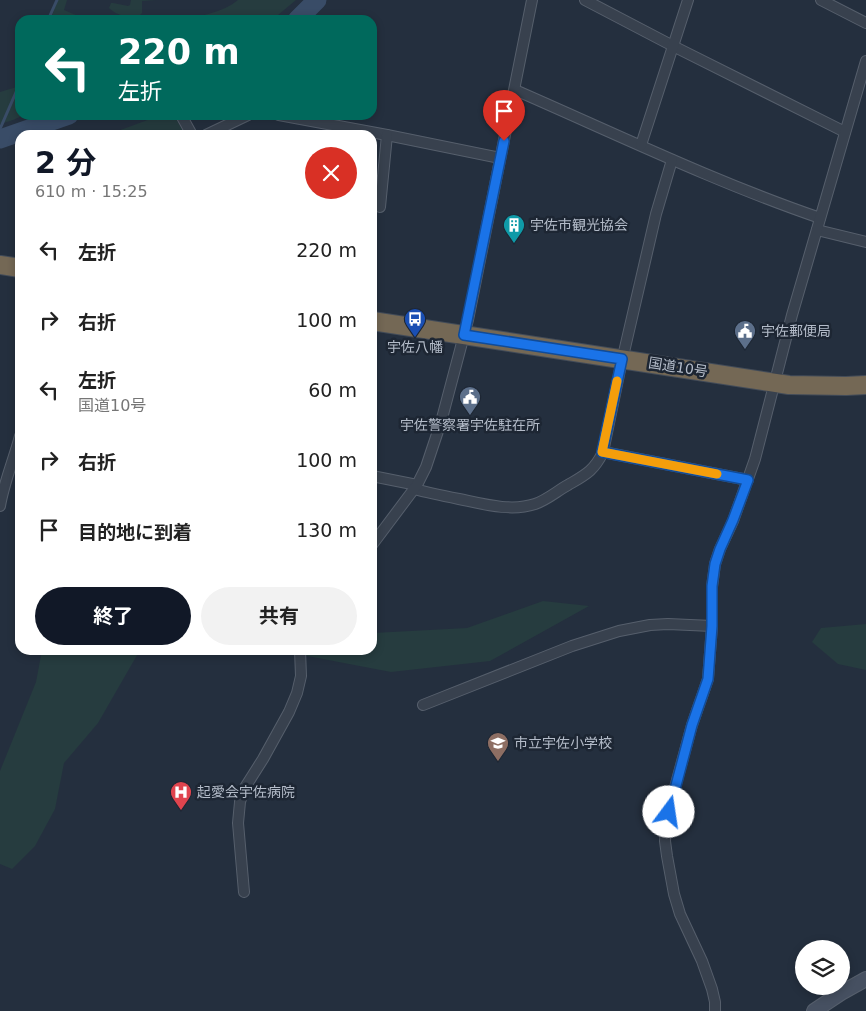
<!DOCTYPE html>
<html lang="ja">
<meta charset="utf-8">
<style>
body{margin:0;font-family:"DejaVu Sans","Noto Sans JP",sans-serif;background:#f2f2f2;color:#222;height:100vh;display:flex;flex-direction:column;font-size:19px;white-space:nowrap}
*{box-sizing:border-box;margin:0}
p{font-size:16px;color:#767676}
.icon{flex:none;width:28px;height:28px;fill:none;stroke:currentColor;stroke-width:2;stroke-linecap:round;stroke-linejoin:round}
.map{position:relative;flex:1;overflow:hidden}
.drawer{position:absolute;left:15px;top:130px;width:362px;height:525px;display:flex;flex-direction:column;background:#fff;border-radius:15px;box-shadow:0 2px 8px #0003}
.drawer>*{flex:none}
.hud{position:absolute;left:15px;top:15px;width:362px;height:105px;border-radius:15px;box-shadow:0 2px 8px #0003;background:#00695c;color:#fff;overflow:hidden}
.tools{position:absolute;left:795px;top:940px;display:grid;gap:10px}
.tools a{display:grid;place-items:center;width:55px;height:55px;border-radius:50%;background:#fff;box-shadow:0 2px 8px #0003;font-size:25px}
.pin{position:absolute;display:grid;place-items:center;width:42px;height:42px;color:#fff;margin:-51px -21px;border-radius:50% 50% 50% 0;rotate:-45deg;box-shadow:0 0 5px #0007}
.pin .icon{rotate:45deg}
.me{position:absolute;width:55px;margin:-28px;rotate:14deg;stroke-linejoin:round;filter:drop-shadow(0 0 4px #0008)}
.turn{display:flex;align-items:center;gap:18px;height:105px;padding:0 20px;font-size:22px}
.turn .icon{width:65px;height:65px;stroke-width:2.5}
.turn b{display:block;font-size:35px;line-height:42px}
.round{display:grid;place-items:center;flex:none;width:52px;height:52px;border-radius:26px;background:#f2f2f2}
.summary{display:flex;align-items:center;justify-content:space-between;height:85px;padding:0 20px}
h1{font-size:30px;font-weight:700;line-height:38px;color:#111827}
.action{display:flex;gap:10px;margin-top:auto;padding:10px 20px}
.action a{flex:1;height:58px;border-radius:30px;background:#111827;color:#fff;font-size:20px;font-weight:700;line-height:58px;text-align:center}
.action a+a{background:#f2f2f2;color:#222}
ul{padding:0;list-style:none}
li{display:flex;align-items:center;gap:15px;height:70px;padding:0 20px}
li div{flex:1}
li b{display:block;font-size:19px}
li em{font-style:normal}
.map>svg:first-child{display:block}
.green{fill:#263c3f}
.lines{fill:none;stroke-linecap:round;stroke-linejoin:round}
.stream{stroke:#394c67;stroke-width:3}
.river{stroke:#394c67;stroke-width:19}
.street-casing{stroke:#565f6c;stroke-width:12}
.secondary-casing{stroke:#565f6c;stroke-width:16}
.highway-casing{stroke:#434c59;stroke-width:20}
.street{stroke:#38414e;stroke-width:10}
.secondary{stroke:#465061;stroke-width:14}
.highway{stroke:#746855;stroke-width:18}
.route-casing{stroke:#114b97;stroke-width:12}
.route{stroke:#1a73e8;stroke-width:9}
.slow{stroke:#f59e0b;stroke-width:9}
.labels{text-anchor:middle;stroke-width:5;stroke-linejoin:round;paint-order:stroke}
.poi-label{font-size:14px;fill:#b4bcc9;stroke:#1d2633;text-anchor:start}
.street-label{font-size:14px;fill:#b4bcc9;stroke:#1d2633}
</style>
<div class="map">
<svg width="866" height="1011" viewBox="0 0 866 1011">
<rect width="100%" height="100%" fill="#242f3e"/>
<g class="green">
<polygon points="58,0 67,0 64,10 83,18 83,20 50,20"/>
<path d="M131,0H156L142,1V13L140,15C129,17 118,17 109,8L111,3H113L128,6L130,5Z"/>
<path d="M238,0H296L272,20H183C202,15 222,13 238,0Z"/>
<polygon points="20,86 20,115 24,115 13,120 0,124 0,92"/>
<polygon points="161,115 174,115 185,135 107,135"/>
<polygon points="543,601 589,606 490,661 391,672 276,650 372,650 373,633 467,628"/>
<polygon points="866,624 866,670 838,664 812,642 821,628"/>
<polygon points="42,650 140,650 98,723 64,763 55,809 35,846 12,869 0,864 0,771 36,682"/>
</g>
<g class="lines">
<g class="stream">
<polyline points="48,20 57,0"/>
<polyline points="0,129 20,83"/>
</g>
<g class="river">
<polyline points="297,20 317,0"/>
<polyline points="0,139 69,115"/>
</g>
<g class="street-casing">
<g id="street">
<polyline points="585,0 673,46 845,132"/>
<polyline points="821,0 866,23"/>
<path d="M515,90C616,134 715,182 820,218"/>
<polyline points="181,115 192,135"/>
<polyline points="279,115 387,135 500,158"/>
<polyline points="206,135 248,115"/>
<polyline points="641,145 688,0"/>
<polyline points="380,207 387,135"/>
<polyline points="817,230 866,242"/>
<polyline points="603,452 748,480"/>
<polyline points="372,476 417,485"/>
<path d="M414,489C429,493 444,496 459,499C483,504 511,512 535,504C547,500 557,491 568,485C585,475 594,471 603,452L621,365L656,214L672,160"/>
<path d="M0,506C4,482 14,459 20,436"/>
<polyline points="372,545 417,485 426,467 441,422 468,320 532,0"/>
<polyline points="423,705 572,646 619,631 650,625 668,624 712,626"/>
<polyline points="244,892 238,823 240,802 244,789 263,759 289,712 297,693 301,676 300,650"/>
<polyline points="715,1011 715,1002 712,989 702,961 680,914 674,894 667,856 665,841 666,827 671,802 692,725 708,679 712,626 712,587 715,564 720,549 733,521 755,459 792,315 866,61"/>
</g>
</g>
<g class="secondary-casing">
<polyline id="secondary" points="814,1011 841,993 866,979"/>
</g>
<g class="highway-casing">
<g id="highway">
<polyline points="0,265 20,268"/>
<polyline points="372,321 789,385 846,386 866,385"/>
</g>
</g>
<use href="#street" class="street"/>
<use href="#secondary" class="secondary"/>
<use href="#highway" class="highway"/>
</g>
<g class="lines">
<g class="route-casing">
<polyline id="route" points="504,141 464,335 622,359 602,452 748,480 733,520 720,549 715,564 712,586 712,626 708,679 692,725 669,812"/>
</g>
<use href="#route" class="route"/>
<polyline class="slow" points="617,381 602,452 717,474"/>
</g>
<defs>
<g id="building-pin" transform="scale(1.125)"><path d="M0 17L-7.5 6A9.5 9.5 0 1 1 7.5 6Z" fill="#0f9aa8" stroke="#1d2633"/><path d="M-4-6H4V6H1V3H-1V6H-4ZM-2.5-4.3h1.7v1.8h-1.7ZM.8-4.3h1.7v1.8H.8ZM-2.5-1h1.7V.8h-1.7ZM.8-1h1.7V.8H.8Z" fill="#fff"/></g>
<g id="bus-pin" transform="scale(1.125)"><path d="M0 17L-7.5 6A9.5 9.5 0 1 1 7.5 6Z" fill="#1a4fb4" stroke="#1d2633"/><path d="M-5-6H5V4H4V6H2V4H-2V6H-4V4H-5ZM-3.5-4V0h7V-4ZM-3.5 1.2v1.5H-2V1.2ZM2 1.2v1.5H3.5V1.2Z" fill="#fff"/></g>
<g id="civic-pin" transform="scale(1.125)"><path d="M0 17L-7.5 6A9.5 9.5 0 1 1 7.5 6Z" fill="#5c6f8a" stroke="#1d2633"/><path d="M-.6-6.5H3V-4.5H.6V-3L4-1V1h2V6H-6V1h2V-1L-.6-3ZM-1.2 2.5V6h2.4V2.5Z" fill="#fff"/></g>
<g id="school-pin" transform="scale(1.125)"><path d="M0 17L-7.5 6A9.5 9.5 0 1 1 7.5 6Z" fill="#8d6e63" stroke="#1d2633"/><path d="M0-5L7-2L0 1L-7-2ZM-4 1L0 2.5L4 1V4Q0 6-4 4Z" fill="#fff"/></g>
<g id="hospital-pin" transform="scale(1.125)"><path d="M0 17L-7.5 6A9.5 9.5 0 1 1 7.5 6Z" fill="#e0444e" stroke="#1d2633"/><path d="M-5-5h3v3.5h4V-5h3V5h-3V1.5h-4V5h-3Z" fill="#fff"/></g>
</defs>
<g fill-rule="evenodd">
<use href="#building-pin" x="514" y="225"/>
<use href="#bus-pin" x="415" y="319"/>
<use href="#civic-pin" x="745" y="331"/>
<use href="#civic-pin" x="470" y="397"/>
<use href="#school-pin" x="498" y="743"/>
<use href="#hospital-pin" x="181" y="792"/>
</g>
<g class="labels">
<g class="poi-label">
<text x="530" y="230">宇佐市観光協会</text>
<text x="761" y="336">宇佐郵便局</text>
<text x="415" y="352" text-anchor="middle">宇佐八幡</text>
<text x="470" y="430" text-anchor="middle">宇佐警察署宇佐駐在所</text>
<text x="514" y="748">市立宇佐小学校</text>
<text x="197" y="797">起愛会宇佐病院</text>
</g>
<g class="street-label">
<text transform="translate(678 367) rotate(9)" y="5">国道10号</text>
</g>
</g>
</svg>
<div class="tools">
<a><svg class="icon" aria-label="layers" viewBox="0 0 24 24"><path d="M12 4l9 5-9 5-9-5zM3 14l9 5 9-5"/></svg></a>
</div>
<div class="pin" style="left:504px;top:141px;background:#d93025"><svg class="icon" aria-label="arrive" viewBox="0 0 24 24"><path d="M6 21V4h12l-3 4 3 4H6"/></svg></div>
<svg class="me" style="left:669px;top:812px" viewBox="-20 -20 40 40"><circle r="19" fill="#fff"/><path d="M0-13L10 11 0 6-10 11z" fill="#1a73e8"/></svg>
<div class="hud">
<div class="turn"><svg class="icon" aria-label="left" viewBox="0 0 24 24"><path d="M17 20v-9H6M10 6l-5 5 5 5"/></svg><div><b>220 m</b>左折</div></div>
</div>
<section class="drawer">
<div class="summary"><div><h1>2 分</h1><p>610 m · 15:25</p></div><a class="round" style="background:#d93025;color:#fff"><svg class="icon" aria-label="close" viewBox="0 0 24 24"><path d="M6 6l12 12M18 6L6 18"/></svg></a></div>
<ul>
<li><svg class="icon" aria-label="left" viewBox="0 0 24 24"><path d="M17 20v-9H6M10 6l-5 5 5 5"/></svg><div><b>左折</b></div><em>220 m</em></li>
<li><svg class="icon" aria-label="right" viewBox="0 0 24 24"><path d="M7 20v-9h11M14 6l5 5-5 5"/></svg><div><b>右折</b></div><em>100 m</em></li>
<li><svg class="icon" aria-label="left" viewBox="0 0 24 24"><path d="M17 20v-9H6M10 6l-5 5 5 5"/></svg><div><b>左折</b><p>国道10号</p></div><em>60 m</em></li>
<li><svg class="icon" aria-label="right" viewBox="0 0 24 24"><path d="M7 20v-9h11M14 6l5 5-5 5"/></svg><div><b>右折</b></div><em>100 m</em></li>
<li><svg class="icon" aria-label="arrive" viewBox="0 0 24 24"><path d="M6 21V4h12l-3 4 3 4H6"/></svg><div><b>目的地に到着</b></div><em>130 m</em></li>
</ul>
<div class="action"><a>終了</a><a>共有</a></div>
</section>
</div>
